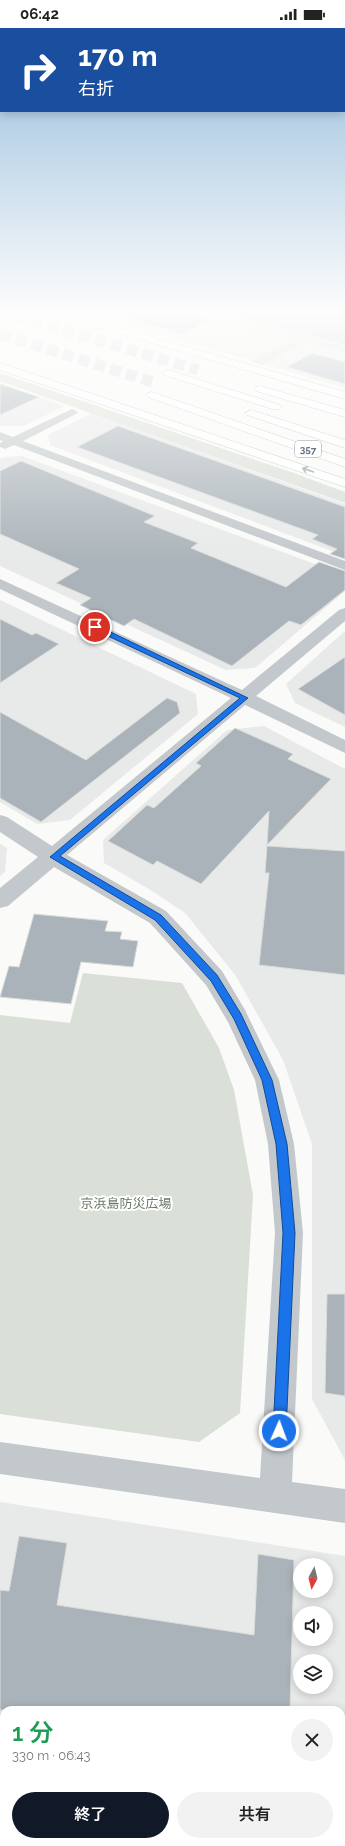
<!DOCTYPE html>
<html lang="ja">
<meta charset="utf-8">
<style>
body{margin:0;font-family:Raleway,"Noto Sans JP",sans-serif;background:#f2f2f2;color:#222;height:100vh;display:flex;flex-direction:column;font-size:15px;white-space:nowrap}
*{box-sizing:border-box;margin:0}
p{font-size:13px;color:#767676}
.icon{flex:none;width:22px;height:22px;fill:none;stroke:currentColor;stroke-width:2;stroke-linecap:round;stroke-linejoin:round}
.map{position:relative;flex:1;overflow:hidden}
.side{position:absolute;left:0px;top:1678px;width:345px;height:140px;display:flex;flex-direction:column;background:#fff;border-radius:12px 12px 0 0;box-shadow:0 2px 10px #0003}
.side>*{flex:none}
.guide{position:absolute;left:0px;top:0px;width:345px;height:84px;box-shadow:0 2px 10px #0003;background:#1a4fa0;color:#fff;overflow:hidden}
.needle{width:26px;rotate:187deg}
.fabs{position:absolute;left:293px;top:1530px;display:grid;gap:8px}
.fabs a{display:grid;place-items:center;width:40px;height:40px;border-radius:50%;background:#fff;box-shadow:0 2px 10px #0003;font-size:20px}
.pin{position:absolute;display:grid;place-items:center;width:34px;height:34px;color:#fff;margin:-17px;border:2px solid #fff;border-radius:50%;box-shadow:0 1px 4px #0007}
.me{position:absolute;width:44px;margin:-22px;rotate:2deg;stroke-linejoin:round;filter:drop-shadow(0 0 3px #0008)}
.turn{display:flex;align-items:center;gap:14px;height:84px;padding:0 12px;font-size:18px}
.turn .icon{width:52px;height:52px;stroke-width:2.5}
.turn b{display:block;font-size:28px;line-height:34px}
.round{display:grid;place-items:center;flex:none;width:42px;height:42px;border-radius:21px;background:#f2f2f2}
.headline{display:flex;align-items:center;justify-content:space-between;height:68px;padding:0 12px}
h1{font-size:24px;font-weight:600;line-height:30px;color:#1e9e55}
.primary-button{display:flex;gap:8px;margin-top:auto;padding:8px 12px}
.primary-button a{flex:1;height:46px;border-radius:24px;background:#111827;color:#fff;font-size:16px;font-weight:600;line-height:46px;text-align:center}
.primary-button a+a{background:#f2f2f2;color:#222}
.status{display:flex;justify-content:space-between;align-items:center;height:28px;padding:0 20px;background:#fff;direction:ltr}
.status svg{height:11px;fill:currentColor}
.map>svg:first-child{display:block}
.built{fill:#e8e9e9;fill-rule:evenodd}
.green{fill:#dadfd7}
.water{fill:#bbc7cb}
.building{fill:#aab3b9;stroke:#dcdcda}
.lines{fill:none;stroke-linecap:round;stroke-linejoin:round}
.highway-tunnel{stroke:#d5d9db;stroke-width:11;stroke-dasharray:11 5.5;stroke-linecap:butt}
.highway-casing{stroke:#b4b9bd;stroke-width:1}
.street{fill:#c3c8cc;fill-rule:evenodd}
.highway{fill:#fff;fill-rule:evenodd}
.oneway{stroke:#939fa8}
.route{fill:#1a73e8;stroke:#114b97}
.labels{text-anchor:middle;stroke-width:4;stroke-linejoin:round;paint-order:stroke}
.shield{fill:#fff;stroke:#939fa8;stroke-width:1}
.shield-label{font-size:10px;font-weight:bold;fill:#657683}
.near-park-label{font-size:13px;fill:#687a64;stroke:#fff}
</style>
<div class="status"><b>06:42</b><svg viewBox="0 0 49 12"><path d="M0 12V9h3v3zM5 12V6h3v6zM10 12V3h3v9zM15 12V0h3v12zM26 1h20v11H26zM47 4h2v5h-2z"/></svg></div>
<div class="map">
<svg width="345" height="1818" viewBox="0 0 345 1818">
<rect width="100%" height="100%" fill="#fafaf8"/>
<g class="built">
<polygon points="73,282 180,282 292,312 254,333"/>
<polygon points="305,315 345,325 345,360 265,336"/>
<polygon points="0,355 65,378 24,398 3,398 0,397"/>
<polygon points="92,385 345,476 345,528 50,417 48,407"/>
<polygon points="22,428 345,547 345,563 255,640 226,642 0,538 0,431 4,429"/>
<polygon points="0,572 196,666 198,686 70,792 37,796 0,774"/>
<polygon points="345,603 345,699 295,675 286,656"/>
<polygon points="264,698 345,741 345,1432 312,1371 312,1116 283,1032 236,948 185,885 149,861 104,835 103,812 227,702"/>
<polygon points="0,816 7,820 5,844 0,848"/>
<path d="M0,1474L345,1528V1818H0ZM300,1537H326V1563H300ZM300,1585H326V1611H300ZM300,1633H326V1659H300ZM4,1682H341V1814H4Z"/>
</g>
<g class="green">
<polygon points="179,282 209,282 345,318 345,325 305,315 263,337 252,334 291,312"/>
<polygon points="0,345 294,445 345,464 345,475 0,353"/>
<polygon points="83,945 182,955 219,1020 234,1062 253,1167 240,1385 199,1414 0,1386 0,987 70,995"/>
</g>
<polygon class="water" points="210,282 345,282 345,317"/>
<g class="building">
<polygon points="120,282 174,282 211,292 182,306 119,287"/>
<polygon points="312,325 345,334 345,356 287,339"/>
<polygon points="0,356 39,369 0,387"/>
<polygon points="118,398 345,479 345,531 330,526 337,521 312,511 318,507 77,419"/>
<polygon points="21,433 155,488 144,494 198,515 191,520 286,559 319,534 345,543 345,562 301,597 289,593 232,638 134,591 124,598 80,577 91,570 56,555 79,541 0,506 0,443"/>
<polygon points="0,591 32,607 36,605 59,616 0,655"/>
<polygon points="345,629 345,687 298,661"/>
<polygon points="167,670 177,674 180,685 41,794 0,770 0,684 86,732"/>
<polygon points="235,700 293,726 288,731 331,751 267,817 269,783 201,856 157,833 153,837 108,813 147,777 154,780 201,738 196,735"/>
<polygon points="267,818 345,823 345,947 259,937 269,845 265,845"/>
<polygon points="34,886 108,893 105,903 122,904 120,911 138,913 133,939 81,934 71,976 0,969 9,938 19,939"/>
<polygon points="327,1266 345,1266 345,1368 325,1365"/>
<polygon points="19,1508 67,1515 57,1577 254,1607 258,1526 294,1532 290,1682 0,1682 0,1562 9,1563"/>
</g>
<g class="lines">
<g class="highway-tunnel">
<polyline points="0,283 198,342"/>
<polyline points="0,306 156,355"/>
</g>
<g class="highway-casing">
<g id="highway">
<polygon points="43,282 58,282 345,364 345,371 45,284"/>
<polygon points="0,335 345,451 345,459 0,342"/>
<polygon points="168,342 280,377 282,379 280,381 272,381 164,347 163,345 164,343"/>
<polygon points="260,358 345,382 345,389 256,363 254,361 256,359"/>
<polygon points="152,364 345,431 345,439 148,369 146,367 148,365"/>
<polygon points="251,382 345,412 345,420 247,387 245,385"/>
</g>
</g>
<g class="street">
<polygon points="72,381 78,384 76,386 23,413 345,533 345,542 14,417 5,421 0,419 0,415 3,413 0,412 0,404 13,409"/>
<polygon points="0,551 242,662 339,582 345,580 345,593 256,668 345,712 345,725 245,677 67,827 166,883 222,943 245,982 279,1052 294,1116 303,1205 292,1454 345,1461 345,1495 0,1446 0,1414 260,1450 275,1205 268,1116 255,1052 228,994 206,957 150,895 54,839 8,878 0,880 0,860 38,829 0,804 0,787 7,789 52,818 231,670 0,561"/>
</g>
<use href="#highway" class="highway"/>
</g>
<defs><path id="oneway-shaft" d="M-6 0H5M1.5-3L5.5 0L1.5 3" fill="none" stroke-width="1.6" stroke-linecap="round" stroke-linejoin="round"/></defs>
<use class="oneway" href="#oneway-shaft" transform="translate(308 442) rotate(-161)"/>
<linearGradient id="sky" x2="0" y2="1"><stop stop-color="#96bcdc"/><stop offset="0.53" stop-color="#fdfdfc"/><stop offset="1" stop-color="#fdfdfc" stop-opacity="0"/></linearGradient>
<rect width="345" height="536" fill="url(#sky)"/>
<polygon class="route" points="93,598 98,598 248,670 60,828 161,887 217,947 241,986 272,1052 287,1116 295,1205 286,1403 284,1408 279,1410 275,1408 273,1403 283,1205 276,1116 262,1052 234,991 211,953 155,892 50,829 240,670 93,601"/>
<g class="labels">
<rect class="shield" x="295" y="413" width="26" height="16" rx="3"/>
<g class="shield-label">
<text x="308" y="425">357</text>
</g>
<g class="near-park-label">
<text x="126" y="1180">京浜島防災広場</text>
</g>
</g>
</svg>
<div class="fabs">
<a><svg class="needle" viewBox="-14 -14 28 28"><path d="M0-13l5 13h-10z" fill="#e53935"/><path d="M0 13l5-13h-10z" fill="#767676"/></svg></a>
<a><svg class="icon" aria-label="sound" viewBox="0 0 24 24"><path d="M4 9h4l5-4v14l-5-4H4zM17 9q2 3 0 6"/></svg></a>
<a><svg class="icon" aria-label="layers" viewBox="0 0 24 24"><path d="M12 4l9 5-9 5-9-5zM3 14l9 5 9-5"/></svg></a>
</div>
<div class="pin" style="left:95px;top:599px;background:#d93025"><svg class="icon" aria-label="arrive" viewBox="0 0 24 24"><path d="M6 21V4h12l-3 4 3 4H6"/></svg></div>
<svg class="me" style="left:279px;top:1403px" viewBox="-20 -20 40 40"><circle r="17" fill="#1a73e8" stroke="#fff" stroke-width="3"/><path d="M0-11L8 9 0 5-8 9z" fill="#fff"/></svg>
<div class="guide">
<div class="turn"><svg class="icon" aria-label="right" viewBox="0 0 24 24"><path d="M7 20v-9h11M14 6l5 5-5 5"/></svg><div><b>170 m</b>右折</div></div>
</div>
<section class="side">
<div class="headline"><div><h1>1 分</h1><p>330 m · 06:43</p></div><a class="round"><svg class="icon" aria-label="close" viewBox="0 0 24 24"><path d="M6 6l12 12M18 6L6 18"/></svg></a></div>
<div class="primary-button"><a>終了</a><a>共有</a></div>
</section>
</div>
